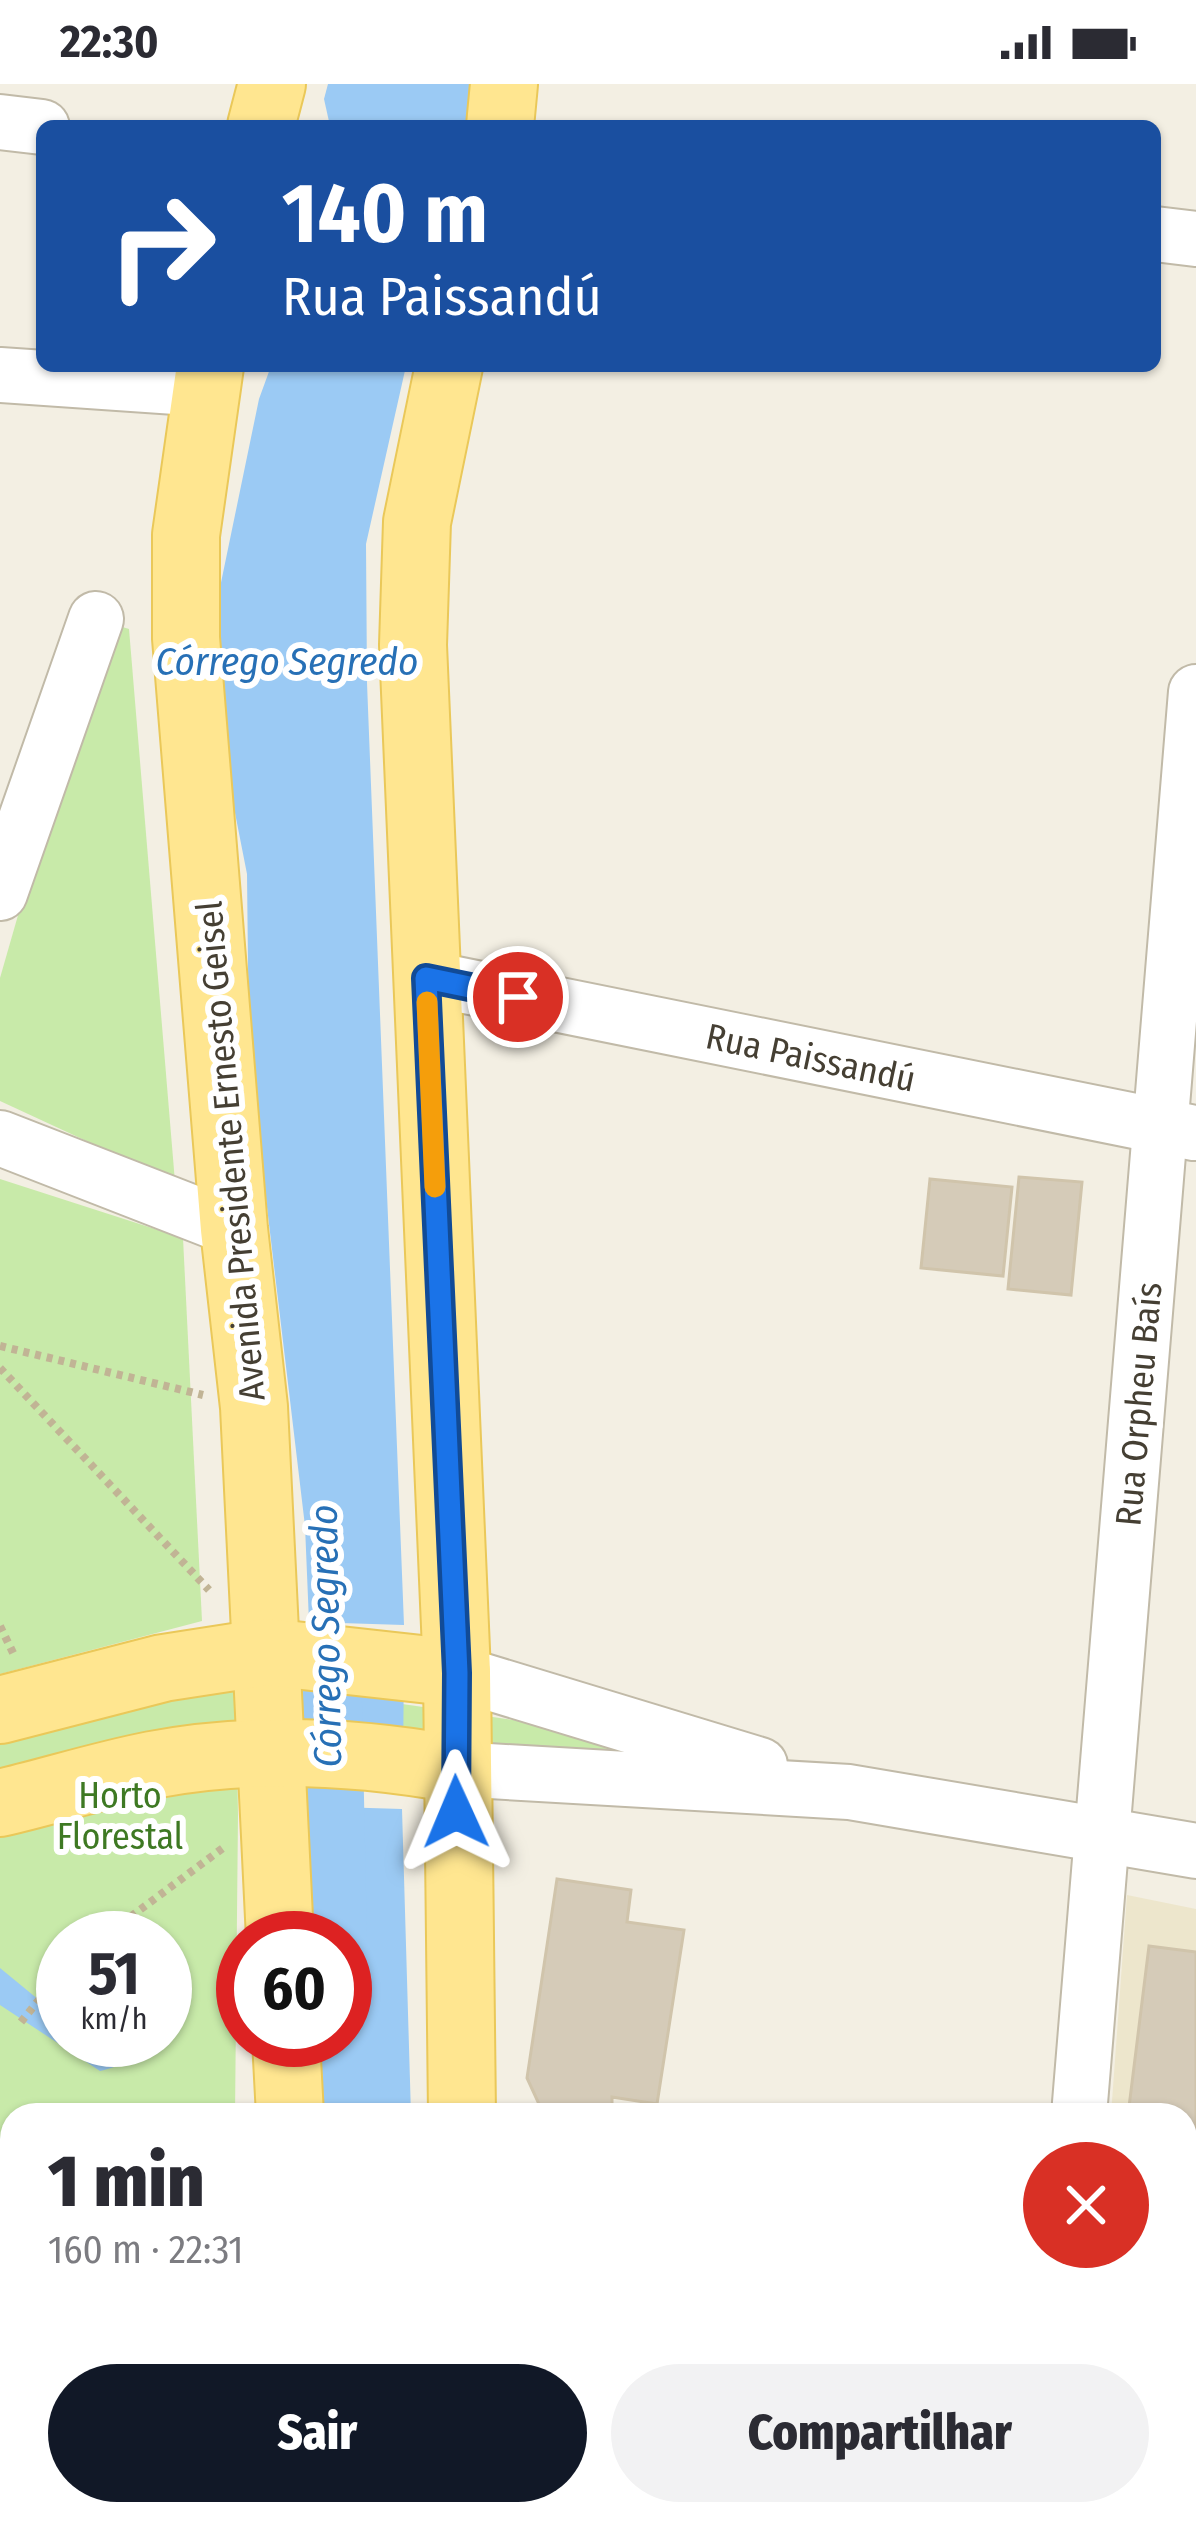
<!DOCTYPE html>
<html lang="pt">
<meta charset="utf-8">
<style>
body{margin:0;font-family:"Fira Sans Condensed",sans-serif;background:#f2f2f3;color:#2b2b33;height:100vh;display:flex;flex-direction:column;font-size:45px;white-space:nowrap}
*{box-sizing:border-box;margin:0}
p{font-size:39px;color:#7c7c81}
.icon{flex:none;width:66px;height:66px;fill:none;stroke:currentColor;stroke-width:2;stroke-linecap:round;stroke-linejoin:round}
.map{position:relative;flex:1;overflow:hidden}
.details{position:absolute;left:0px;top:2019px;width:1197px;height:423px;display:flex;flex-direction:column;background:#fff;border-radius:36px 36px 0 0;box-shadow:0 3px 9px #0004}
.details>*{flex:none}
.top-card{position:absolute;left:36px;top:36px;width:1125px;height:252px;border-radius:18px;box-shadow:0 3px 9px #0004;background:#1a4fa0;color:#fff;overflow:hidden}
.speed{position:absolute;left:36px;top:1827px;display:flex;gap:24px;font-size:60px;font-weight:700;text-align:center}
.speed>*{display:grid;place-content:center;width:156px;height:156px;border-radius:50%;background:#fff;box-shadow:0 3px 9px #0004;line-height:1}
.speed small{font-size:30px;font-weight:400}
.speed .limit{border:18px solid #d22;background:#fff;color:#111}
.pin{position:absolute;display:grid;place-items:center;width:102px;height:102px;color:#fff;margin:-51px;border:6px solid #fff;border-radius:50%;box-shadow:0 3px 12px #0007}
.me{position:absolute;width:132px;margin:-66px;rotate:359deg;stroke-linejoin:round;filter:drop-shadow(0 0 9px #0008)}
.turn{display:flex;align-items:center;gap:42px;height:252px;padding:0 48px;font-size:54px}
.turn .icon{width:156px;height:156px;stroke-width:2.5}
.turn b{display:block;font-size:84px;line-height:102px}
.round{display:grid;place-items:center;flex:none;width:126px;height:126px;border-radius:63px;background:#f2f2f3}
.headline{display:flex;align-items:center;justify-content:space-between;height:204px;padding:0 48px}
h1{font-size:72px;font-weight:800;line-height:90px}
.button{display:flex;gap:24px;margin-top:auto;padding:24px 48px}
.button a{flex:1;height:138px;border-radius:72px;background:#111827;color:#fff;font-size:48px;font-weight:800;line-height:138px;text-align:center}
.button a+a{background:#f2f2f3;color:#2b2b33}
.status{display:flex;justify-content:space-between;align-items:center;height:84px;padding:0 60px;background:#fff;direction:ltr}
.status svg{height:33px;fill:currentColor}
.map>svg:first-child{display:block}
.education{fill:#ede6cc}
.green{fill:#c8eaa9;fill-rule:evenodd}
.water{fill:#9bcaf4}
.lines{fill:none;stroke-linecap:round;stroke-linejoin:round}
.river{stroke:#9bcaf4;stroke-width:72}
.building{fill:#d5cbb8;stroke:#d0c4ab;stroke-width:3}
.minor-casing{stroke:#c1baa8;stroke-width:58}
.major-casing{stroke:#eac859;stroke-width:70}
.path{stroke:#c1b495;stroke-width:8;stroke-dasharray:6 6;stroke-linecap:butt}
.minor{stroke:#fff;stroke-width:54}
.major{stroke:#ffe690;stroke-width:66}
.route-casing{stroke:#114b97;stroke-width:30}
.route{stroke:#1a73e8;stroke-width:21}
.slow{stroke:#f59e0b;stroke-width:21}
.labels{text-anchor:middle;stroke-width:12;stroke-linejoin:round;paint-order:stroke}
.street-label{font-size:36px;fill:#453f33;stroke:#fff}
.park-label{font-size:36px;fill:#3e7923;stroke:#fff}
.water-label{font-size:39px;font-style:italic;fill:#2770b6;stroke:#fff}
</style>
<div class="status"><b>22:30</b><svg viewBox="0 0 49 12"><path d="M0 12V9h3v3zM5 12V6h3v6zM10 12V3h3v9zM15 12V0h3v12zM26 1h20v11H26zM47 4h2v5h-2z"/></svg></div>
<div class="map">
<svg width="1196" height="2441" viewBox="0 0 1196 2441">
<rect width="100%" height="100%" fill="#f3efe3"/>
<polygon class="education" points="1127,1811 1196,1825 1196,2298 1185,2297 1185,2031 1111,2031"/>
<g class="green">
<polygon points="116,541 129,545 175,1098 0,1017 0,894 100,546"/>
<polygon points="0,1095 183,1154 202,1537 0,1590"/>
<path d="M235,1545L238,1731L235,2031H12V2430H250V2441H0V1599ZM63,1854H165V1956H63Z"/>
<polygon points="291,1604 673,1659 672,1686 286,1635"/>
</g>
<g class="water">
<polygon points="328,0 477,0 464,42 330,42 324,15"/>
<polygon points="271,282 406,282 366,460 367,599 404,1541 309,1538 305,1442 249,972 247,790 205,576 259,315"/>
<polygon points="302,1573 404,1582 403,1673 302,1665"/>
<polygon points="304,1722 402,1725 411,2031 310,2031 308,1956 345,1956 345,1854 305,1854"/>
<path d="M0,1884L56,1930L63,1929V1956H137C134,1976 119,1983 100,1987L0,1921Z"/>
<polygon points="323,2430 420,2430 421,2441 323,2441"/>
</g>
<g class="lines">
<polyline class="river" points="326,1621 331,1854"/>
</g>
<g class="building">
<polygon points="1019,1093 1082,1098 1071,1211 1008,1205"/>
<polygon points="930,1095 1012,1103 1003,1192 921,1184"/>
<polygon points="557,1795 631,1806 627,1838 684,1846 657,2020 612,2013 612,2031 544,2031 527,1994"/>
<polygon points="1149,1862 1196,1868 1196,2050 1185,2049 1185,2031 1128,2031"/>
</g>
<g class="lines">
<g class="minor-casing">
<g id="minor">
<polyline points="0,38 42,43"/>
<polyline points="1155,150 1196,155"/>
<polyline points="0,291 205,305"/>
<polyline points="0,809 96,535"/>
<polyline points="426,894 1194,1049"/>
<polyline points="0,1054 234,1145"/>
<polyline points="457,1589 760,1681"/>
<polyline points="455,1685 849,1708 1196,1767"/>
<polyline points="1079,2031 1196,608"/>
<polyline points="1046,2441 1047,2430"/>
</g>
</g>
<g class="major-casing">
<g id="major">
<polyline points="261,42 272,0"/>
<polyline points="500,42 504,0"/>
<polyline points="210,282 186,451 186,554 234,1145 254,1323 280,1854"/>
<polyline points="449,282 417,438 413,561 457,1589 462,2031"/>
<polyline points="0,1626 163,1584 267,1568 457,1589"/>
<path d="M0,1719C51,1707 101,1691 152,1681C253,1662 355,1667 455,1685"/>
<polyline points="286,1956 290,2031"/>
<polyline points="470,2430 470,2441"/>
<polyline points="311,2441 311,2430"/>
</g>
</g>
<g class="path">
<polyline points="0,1262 203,1311"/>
<polyline points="0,1284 209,1506"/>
<polyline points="0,1542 15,1573"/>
<polyline points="102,1854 223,1764"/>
<polyline points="21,1938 63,1886"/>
<polyline points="0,2085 12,2078"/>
<polyline points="104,2430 104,2441"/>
</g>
<use href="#minor" class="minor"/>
<use href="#major" class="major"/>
</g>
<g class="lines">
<g class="route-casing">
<polyline id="route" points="456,1728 457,1589 426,894 518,913"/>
</g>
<use href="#route" class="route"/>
<polyline class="slow" points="427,918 435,1103"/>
</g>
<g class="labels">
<g class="street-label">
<text transform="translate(811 973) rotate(12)" y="13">Rua Paissandú</text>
<text transform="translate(230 1067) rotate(-95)" y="13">Avenida Presidente Ernesto Geisel</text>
<text transform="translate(1138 1320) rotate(-85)" y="13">Rua Orpheu Baís</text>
</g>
<g class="park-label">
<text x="120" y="1724">Horto<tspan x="120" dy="41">Florestal</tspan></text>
</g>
<g class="water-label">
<text x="287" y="591">Córrego Segredo</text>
<text transform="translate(325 1552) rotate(-91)" y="14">Córrego Segredo</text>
</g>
</g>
</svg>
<div class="speed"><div>51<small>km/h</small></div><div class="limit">60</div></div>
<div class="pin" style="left:518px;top:913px;background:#d93025"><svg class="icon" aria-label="arrive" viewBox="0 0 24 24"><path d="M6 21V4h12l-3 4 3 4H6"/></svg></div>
<svg class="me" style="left:456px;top:1728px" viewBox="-20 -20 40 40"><path d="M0-17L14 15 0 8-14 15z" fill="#1a73e8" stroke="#fff" stroke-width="4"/></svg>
<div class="top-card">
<div class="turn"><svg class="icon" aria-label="right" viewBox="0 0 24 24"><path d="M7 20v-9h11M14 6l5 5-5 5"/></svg><div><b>140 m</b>Rua Paissandú</div></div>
</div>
<section class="details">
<div class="headline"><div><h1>1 min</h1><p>160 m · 22:31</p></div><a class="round" style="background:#d93025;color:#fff"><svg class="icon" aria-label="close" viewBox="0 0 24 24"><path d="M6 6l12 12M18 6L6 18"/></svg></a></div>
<div class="button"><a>Sair</a><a>Compartilhar</a></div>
</section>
</div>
